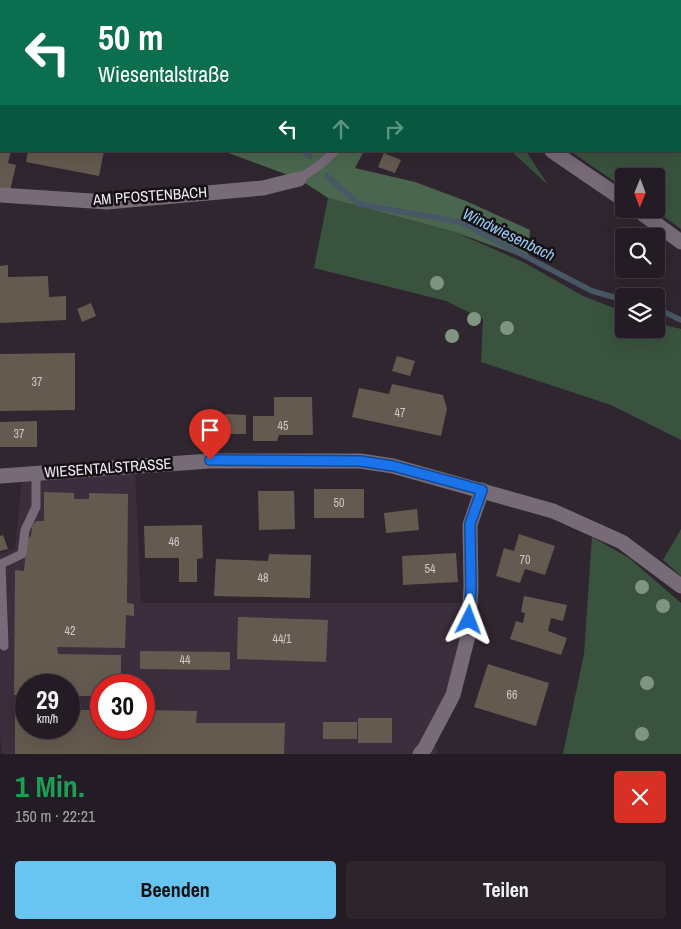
<!DOCTYPE html>
<html lang="de">
<meta charset="utf-8">
<style>
body{margin:0;font-family:"Archivo Narrow",sans-serif;background:#2c252c;color:#f1f3f6;height:100vh;display:flex;flex-direction:column;font-size:19px;white-space:nowrap}
*{box-sizing:border-box;margin:0}
p{font-size:16px;color:#a3a1a6}
.icon{flex:none;width:28px;height:28px;fill:none;stroke:currentColor;stroke-width:2;stroke-linecap:round;stroke-linejoin:round}
.map{position:relative;height:754px;overflow:hidden}
.sheet{display:flex;flex-direction:column;background:#241c24;flex:1}
.sheet>*{flex:none}
.guide{position:absolute;left:0px;top:0px;width:681px;height:152px;box-shadow:0 5px 20px #0002,0 0 0 1px #413a41;background:#0b6e4f;color:#fff;overflow:hidden}
.needle{width:32px;rotate:181deg}
.buttons{position:absolute;left:615px;top:168px;display:grid;gap:10px}
.buttons a{display:grid;place-items:center;width:50px;height:50px;border-radius:5px;background:#241c24;box-shadow:0 5px 20px #0002,0 0 0 1px #413a41;font-size:25px}
.speed{position:absolute;left:15px;top:674px;display:flex;gap:10px;font-size:25px;font-weight:700;text-align:center}
.speed>*{display:grid;place-content:center;width:65px;height:65px;border-radius:50%;background:#241c24;box-shadow:0 5px 20px #0002,0 0 0 1px #413a41;line-height:1}
.speed small{font-size:12px;font-weight:400}
.speed .limit{border:8px solid #d22;background:#fff;color:#111}
.pin{position:absolute;display:grid;place-items:center;width:42px;height:42px;color:#fff;margin:-51px -21px;border-radius:50% 50% 50% 0;rotate:-45deg;box-shadow:0 0 5px #0007}
.pin .icon{rotate:45deg}
.me{position:absolute;width:55px;margin:-28px;rotate:3deg;stroke-linejoin:round;filter:drop-shadow(0 0 4px #0008)}
.turn{display:flex;align-items:center;gap:18px;height:105px;padding:0 15px;font-size:22px}
.turn .icon{width:65px;height:65px;stroke-width:2.5}
.turn b{display:block;font-size:35px;line-height:42px}
.lanes{display:flex;align-items:center;height:48px;padding:0 15px;background:#0003;justify-content:center;gap:25px;direction:ltr}
.lanes .off{opacity:.35}
.round{display:grid;place-items:center;flex:none;width:52px;height:52px;border-radius:5px;background:#2c252c}
.headline{display:flex;align-items:center;justify-content:space-between;height:85px;padding:0 15px}
h1{font-size:30px;font-weight:700;line-height:38px;color:#1e9e55}
.cta{display:flex;gap:10px;margin-top:auto;padding:10px 15px}
.cta a{flex:1;height:58px;border-radius:5px;background:#68c4f0;color:#111;font-size:20px;font-weight:700;line-height:58px;text-align:center}
.cta a+a{background:#2c252c;color:#f1f3f6}
.map>svg:first-child{display:block}
.built{fill:#3c2e3c;fill-rule:evenodd}
.green{fill:#39533e}
.forest{fill:#4b664f}
.lines{fill:none;stroke-linecap:round;stroke-linejoin:round}
.stream{stroke:#485765;stroke-width:5.5}
.building{fill:#655a4f}
.path{stroke:#7a717a;stroke-width:3;stroke-dasharray:2.5 4;stroke-linecap:butt}
.service{stroke:#766b77;stroke-width:9}
.minor{stroke:#766b77;stroke-width:15}
.secondary{stroke:#766b77;stroke-width:15}
.tree{fill:#7e9582}
.route-casing{stroke:#114b97;stroke-width:12}
.route{stroke:#1a73e8;stroke-width:9}
.labels{text-anchor:middle;stroke-width:5;stroke-linejoin:round;paint-order:stroke}
.number-label{font-size:12px;fill:#cec7c8}
.street-label{font-size:15px;fill:#f1ebf1;stroke:#151115}
.water-label{font-size:16px;font-style:italic;fill:#98cdf5;stroke:#151115}
</style>
<div class="map">
<svg width="681" height="754" viewBox="0 0 681 754">
<rect width="100%" height="100%" fill="#302630"/>
<path class="built" d="M135,469L141,603H467L465,635L433,739L438,754H2L0,735V554L15,549L22,477ZM26,685H69V728H26ZM101,685H144V728H101Z"/>
<g class="green">
<polygon points="385,0 646,0 386,1"/>
<polygon points="680,79 681,79 681,229 653,209 656,209 656,176 624,176 624,188 570,151 680,151"/>
<polygon points="511,151 526,151 548,185"/>
<polygon points="328,198 455,232 523,262 583,296 624,312 624,329 656,329 656,323 681,329 681,440 611,405 481,362 483,319 446,301 314,268"/>
<polygon points="681,529 681,576 663,560"/>
<polygon points="592,537 629,558 681,603 681,754 563,754 584,654"/>
</g>
<polygon class="forest" points="223,151 364,151 355,168 415,182 466,201 530,230 528,259 455,232 328,198 299,179"/>
<g class="lines">
<g class="stream">
<polyline points="594,1 600,0"/>
<polyline points="0,66 1,66"/>
<polyline points="303,151 310,156"/>
<polyline points="327,176 359,204 460,222 592,291 624,300"/>
<polyline points="656,308 681,320"/>
</g>
</g>
<g class="building">
<polygon points="0,151 11,151 8,163 16,165 10,191 0,189"/>
<polygon points="28,151 104,151 99,176 26,162"/>
<polygon points="384,153 401,160 395,173 378,167"/>
<polygon points="8,265 8,277 48,276 49,297 66,296 66,320 0,323 0,266"/>
<polygon points="91,303 96,316 82,322 77,309"/>
<polygon points="75,353 75,410 0,411 0,354"/>
<polygon points="397,356 415,361 410,376 392,371"/>
<polygon points="392,384 443,395 447,409 441,436 352,417 359,388 389,394"/>
<polygon points="274,397 312,397 313,435 279,435 277,441 253,441 253,416 274,416"/>
<polygon points="225,414 246,415 246,434 224,434"/>
<polygon points="37,421 37,447 0,447 0,422"/>
<rect x="314" y="489" width="50" height="29"/>
<polygon points="258,491 294,491 295,529 259,530"/>
<polygon points="44,492 74,493 74,499 89,499 89,493 128,494 127,603 134,604 134,616 126,615 125,648 57,647 58,654 121,655 121,685 101,685 101,696 69,696 69,685 26,685 26,695 14,695 15,570 24,571 27,539 31,536 32,526 36,521 44,521"/>
<polygon points="417,509 419,530 386,533 384,513"/>
<polygon points="202,525 203,558 197,559 197,582 179,582 179,558 145,558 144,526"/>
<polygon points="519,534 555,546 545,575 525,569 520,583 496,576 504,548 514,551"/>
<polygon points="3,535 8,549 0,551 0,536"/>
<polygon points="456,553 458,582 403,585 402,556"/>
<polygon points="269,554 311,555 310,598 214,596 216,559 268,561"/>
<polygon points="524,596 567,605 563,621 551,618 548,631 567,638 561,655 510,639 516,621 523,623 525,613 521,612"/>
<polygon points="238,617 328,620 326,662 237,659"/>
<polygon points="140,651 230,652 230,670 140,669"/>
<polygon points="488,664 549,683 536,726 474,707"/>
<polygon points="15,710 26,710 26,728 69,728 69,710 101,710 101,728 144,728 144,710 197,711 196,723 285,723 284,754 15,754"/>
<rect x="358" y="718" width="34" height="25"/>
<rect x="323" y="722" width="34" height="17"/>
</g>
<g class="lines">
<g class="path">
<polyline points="335,0 339,1"/>
<polyline points="659,1 663,0"/>
<polyline points="680,73 681,72"/>
</g>
<g class="service">
<polyline points="299,179 321,164 335,151"/>
<polyline points="4,646 1,564 22,554 25,530 36,507 36,474"/>
</g>
<g class="minor">
<polyline points="0,195 107,202 263,188 299,179"/>
<polyline points="0,476 210,461 360,461 393,466 553,511 622,542 681,586"/>
<polyline points="420,754 425,748 453,695 468,636 471,587 470,525 482,490"/>
</g>
<g class="secondary">
<polyline points="218,0 222,1"/>
<polyline points="552,151 624,200"/>
<polyline points="636,209 681,242"/>
</g>
</g>
<g class="tree">
<circle cx="437" cy="283" r="7"/>
<circle cx="474" cy="319" r="7"/>
<circle cx="507" cy="328" r="7"/>
<circle cx="452" cy="336" r="7"/>
<circle cx="642" cy="587" r="7"/>
<circle cx="663" cy="606" r="7"/>
<circle cx="647" cy="683" r="7"/>
<circle cx="642" cy="734" r="7"/>
</g>
<g class="lines">
<g class="route-casing">
<polyline id="route" points="210,460 360,461 393,466 482,490 470,524 471,587 469,620"/>
</g>
<use href="#route" class="route"/>
</g>
<g class="labels">
<g class="number-label">
<text x="37" y="386">37</text>
<text x="400" y="417">47</text>
<text x="283" y="430">45</text>
<text x="19" y="438">37</text>
<text x="339" y="507">50</text>
<text x="174" y="546">46</text>
<text x="525" y="564">70</text>
<text x="430" y="573">54</text>
<text x="263" y="582">48</text>
<text x="70" y="635">42</text>
<text x="282" y="643">44/1</text>
<text x="185" y="664">44</text>
<text x="512" y="699">66</text>
</g>
<g class="street-label">
<text transform="translate(150 196) rotate(-4)" y="5">AM PFOSTENBACH</text>
<text transform="translate(108 468) rotate(-4)" y="5">WIESENTALSTRASSE</text>
</g>
<g class="water-label">
<text transform="translate(509 234) rotate(26)" y="6">Windwiesenbach</text>
</g>
</g>
</svg>
<div class="buttons">
<a><svg class="needle" viewBox="-14 -14 28 28"><path d="M0-13l5 13h-10z" fill="#e53935"/><path d="M0 13l5-13h-10z" fill="#a3a1a6"/></svg></a>
<a><svg class="icon" aria-label="search" viewBox="0 0 24 24"><circle cx="10" cy="10" r="6"/><path d="M15 15l6 6"/></svg></a>
<a><svg class="icon" aria-label="layers" viewBox="0 0 24 24"><path d="M12 4l9 5-9 5-9-5zM3 14l9 5 9-5"/></svg></a>
</div>
<div class="speed"><div>29<small>km/h</small></div><div class="limit">30</div></div>
<div class="pin" style="left:210px;top:460px;background:#d93025"><svg class="icon" aria-label="arrive" viewBox="0 0 24 24"><path d="M6 21V4h12l-3 4 3 4H6"/></svg></div>
<svg class="me" style="left:469px;top:620px" viewBox="-20 -20 40 40"><path d="M0-17L14 15 0 8-14 15z" fill="#1a73e8" stroke="#fff" stroke-width="4"/></svg>
<div class="guide">
<div class="turn"><svg class="icon" aria-label="left" viewBox="0 0 24 24"><path d="M17 20v-9H6M10 6l-5 5 5 5"/></svg><div><b>50 m</b>Wiesentalstraße</div></div>
<div class="lanes"><svg class="icon" aria-label="left" viewBox="0 0 24 24"><path d="M17 20v-9H6M10 6l-5 5 5 5"/></svg><svg class="icon off" aria-label="ahead" viewBox="0 0 24 24"><path d="M12 20V5M6 11l6-6 6 6"/></svg><svg class="icon off" aria-label="right" viewBox="0 0 24 24"><path d="M7 20v-9h11M14 6l5 5-5 5"/></svg></div>
</div>
</div>
<section class="sheet">
<div class="headline"><div><h1>1 Min.</h1><p>150 m · 22:21</p></div><a class="round" style="background:#d93025;color:#fff"><svg class="icon" aria-label="close" viewBox="0 0 24 24"><path d="M6 6l12 12M18 6L6 18"/></svg></a></div>
<div class="cta"><a>Beenden</a><a>Teilen</a></div>
</section>
